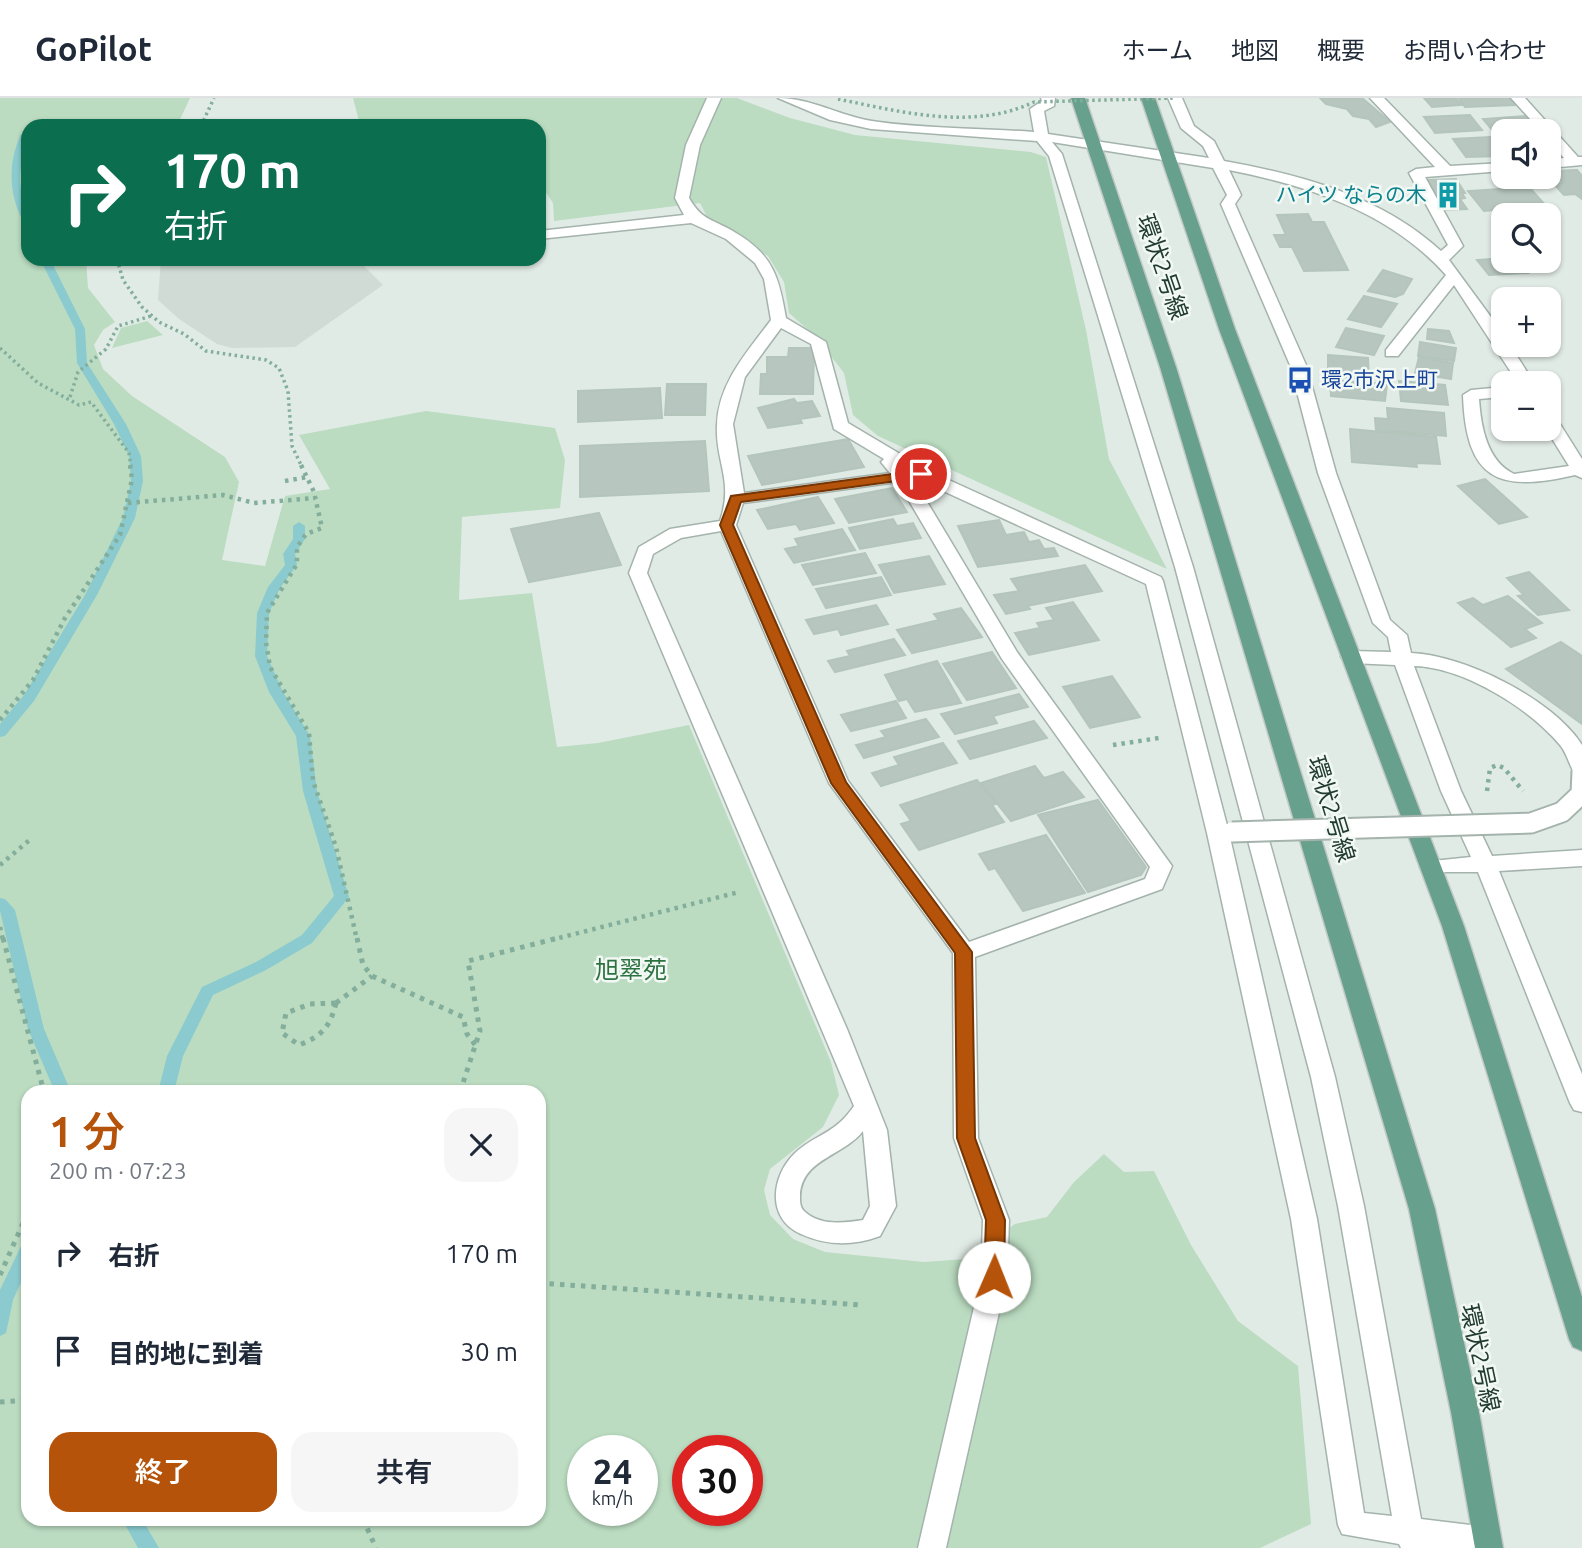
<!DOCTYPE html>
<html lang="ja">
<meta charset="utf-8">
<style>
body{margin:0;font-family:Ubuntu,"Noto Sans JP",sans-serif;background:#f6f6f7;color:#1f2937;height:100vh;display:flex;flex-direction:column;font-size:26px;white-space:nowrap}
*{box-sizing:border-box;margin:0}
p{font-size:23px;color:#747a83}
.icon{flex:none;width:38px;height:38px;fill:none;stroke:currentColor;stroke-width:2;stroke-linecap:round;stroke-linejoin:round}
.map{position:relative;flex:1;overflow:hidden}
.details{position:absolute;left:21px;top:987px;width:525px;height:441px;display:flex;flex-direction:column;background:#fff;border-radius:21px;box-shadow:0 2px 5px #0004}
.details>*{flex:none}
.hud{position:absolute;left:21px;top:21px;width:525px;height:147px;border-radius:21px;box-shadow:0 2px 5px #0004;background:#0b6e4f;color:#fff;overflow:hidden}
.fabs{position:absolute;left:1491px;top:21px;display:grid;gap:14px}
.fabs a{display:grid;place-items:center;width:70px;height:70px;border-radius:14px;background:#fff;box-shadow:0 2px 5px #0004;font-size:35px}
.speed{position:absolute;left:567px;top:1337px;display:flex;gap:14px;font-size:35px;font-weight:700;text-align:center}
.speed>*{display:grid;place-content:center;width:91px;height:91px;border-radius:50%;background:#fff;box-shadow:0 2px 5px #0004;line-height:1}
.speed small{font-size:18px;font-weight:400}
.speed .limit{border:10px solid #d22;background:#fff;color:#111}
.pin{position:absolute;display:grid;place-items:center;width:60px;height:60px;color:#fff;margin:-30px;border:4px solid #fff;border-radius:50%;box-shadow:0 2px 7px #0007}
.me{position:absolute;width:77px;margin:-38px;rotate:1deg;stroke-linejoin:round;filter:drop-shadow(0 0 5px #0008)}
.turn{display:flex;align-items:center;gap:24px;height:147px;padding:0 28px;font-size:32px}
.turn .icon{width:91px;height:91px;stroke-width:2.5}
.turn b{display:block;font-size:49px;line-height:60px}
.round{display:grid;place-items:center;flex:none;width:74px;height:74px;border-radius:21px;background:#f6f6f7}
.headline{display:flex;align-items:center;justify-content:space-between;height:119px;padding:0 28px}
h1{font-size:42px;font-weight:600;line-height:52px;color:#b45309}
.button{display:flex;gap:14px;margin-top:auto;padding:14px 28px}
.button a{flex:1;height:80px;border-radius:21px;background:#b45309;color:#fff;font-size:28px;font-weight:600;line-height:80px;text-align:center}
.button a+a{background:#f6f6f7;color:#1f2937}
ul{padding:0;list-style:none}
li{display:flex;align-items:center;gap:21px;height:98px;padding:0 28px}
li div{flex:1}
li b{display:block;font-size:26px}
li em{font-style:normal}
header{display:flex;align-items:center;gap:42px;box-sizing:border-box;height:98px;padding:0 35px;background:#fff;border-bottom:2px solid #e0e1e3}
header strong{font-size:33px}
nav{display:flex;gap:38px;margin-inline-start:auto;font-size:24px}
.map>svg:first-child{display:block}
.built{fill:#d0dbd5}
.green{fill:#bbdcc1;fill-rule:evenodd}
.lines{fill:none;stroke-linecap:round;stroke-linejoin:round}
.stream{fill:#8bcbcf;fill-rule:evenodd}
.building{fill:#b7c6bf;stroke:#b4c5bc;stroke-width:2}
.minor-casing{stroke:#a4b3ac;stroke-width:3}
.major-casing{stroke:#c1c8c6;stroke-width:3}
.path-far2{stroke:#83ae9c;stroke-width:3.5;stroke-dasharray:2.5 3.5;stroke-linecap:butt}
.path-far1{stroke:#83ae9c;stroke-width:4.5;stroke-dasharray:3.5 5;stroke-linecap:butt}
.path{stroke:#83ae9c;stroke-width:5;stroke-dasharray:4.5 6;stroke-linecap:butt}
.minor{fill:#fff;fill-rule:evenodd}
.major{fill:#67a08c;fill-rule:evenodd}
.minor-bridge-casing{stroke:#a4b3ac;stroke-width:23;stroke-linecap:butt}
.path-bridge{stroke:#83ae9c;stroke-width:3.5;stroke-dasharray:2.5 3.5;stroke-linecap:butt}
.minor-bridge{stroke:#fff;stroke-width:19}
.route{fill:#b45309;stroke:#753606;stroke-width:2}
.labels{text-anchor:middle;stroke-width:5;stroke-linejoin:round;paint-order:stroke}
.far-culture-label{font-size:21px;fill:#0d838f;stroke:#f2f8f4;text-anchor:end}
.far-transit-label{font-size:21px;fill:#164399;stroke:#f2f8f4;text-anchor:start}
.street-label{font-size:24px;fill:#223c32;stroke:#f2f8f4}
.park-label{font-size:24px;fill:#2d7241;stroke:#f2f8f4}
</style>
<header>
<strong>GoPilot</strong>
<nav><a>ホーム</a><a>地図</a><a>概要</a><a>お問い合わせ</a></nav>
</header>
<div class="map">
<svg width="1582" height="1450" viewBox="0 0 1582 1450">
<rect width="100%" height="100%" fill="#e1ebe6"/>
<polygon class="built" points="161,161 357,161 383,187 295,249 232,250 217,246 179,221 158,202"/>
<g class="green">
<path d="M0,0H190L177,28H28V161H86L88,190L115,224L103,232L94,247L103,271L132,298L225,359L239,384L222,462L265,468L285,398L330,391L299,337L426,313L555,330L565,362L560,410L462,419L459,502L532,495L557,649L598,645L689,627L831,964L839,997L823,1029L770,1071L764,1092L770,1117L793,1141L825,1154L924,1164L966,1161L1015,1126L1047,1119L1074,1084L1104,1056L1124,1074L1154,1073L1191,1147L1238,1223L1298,1268L1311,1426L1260,1450H0ZM28,994H539V1421H28ZM583,1353H642V1412H583ZM688,1353H747V1412H688Z"/>
<polygon points="353,0 737,0 790,20 855,37 1031,54 1046,59 1086,232 1109,361 1167,471 878,338 853,317 844,275 816,239 789,215 784,184 768,158 710,125 700,105 554,123 553,105 543,90 539,89 539,28 354,28 359,23"/>
<polygon points="147,223 163,237 112,250 121,230"/>
</g>
<g class="lines">
<g class="stream">
<path d="M21,36L28,37C25,52 20,67 20,83C21,98 28,112 28,128L25,127C9,99 7,66 21,36Z"/>
<polygon points="40,161 50,161 85,231 87,265 126,326 141,358 143,383 135,420 97,497 34,603 5,638 0,639 0,626 24,597 85,497 123,420 131,383 129,358 114,326 77,265 75,231"/>
<polygon points="299,424 305,428 305,441 295,456 297,467 280,490 269,515 267,558 283,594 310,638 317,693 349,799 312,845 266,872 213,897 183,958 174,994 158,994 167,958 202,889 256,864 302,837 334,798 303,693 296,638 269,594 255,558 257,515 268,489 285,467 283,456 293,441 293,428"/>
<polygon points="0,800 5,801 15,812 44,931 71,994 55,994 28,931 0,813"/>
<polygon points="28,1144 28,1169 13,1202 6,1235 0,1238 0,1192 22,1146"/>
<polygon points="122,1421 142,1421 159,1450 138,1450"/>
</g>
</g>
<g class="building">
<polygon points="1320,0 1362,0 1390,24 1376,29 1369,21 1353,18 1347,11 1326,6"/>
<polygon points="1424,0 1456,0 1462,7 1432,9"/>
<polygon points="1459,0 1510,0 1515,7 1465,9"/>
<polygon points="1470,17 1482,32 1435,35 1424,19"/>
<polygon points="1525,18 1535,30 1493,33 1483,21"/>
<polygon points="1491,39 1503,58 1466,59 1453,41"/>
<polygon points="1577,72 1582,78 1582,101 1575,96 1564,97 1553,85 1563,85 1553,73"/>
<polygon points="1456,81 1465,95 1462,95 1465,100 1460,101 1467,111 1444,112 1432,97 1436,96 1427,82"/>
<polygon points="1529,89 1546,108 1484,113 1468,93"/>
<polygon points="1534,114 1536,117 1503,117 1503,125 1499,125 1493,117"/>
<polygon points="1308,116 1312,124 1324,124 1348,172 1304,173 1292,149 1280,149 1274,137 1286,137 1277,117"/>
<polygon points="1503,160 1503,163 1518,163 1528,175 1489,177 1477,162"/>
<polygon points="1383,172 1412,181 1403,196 1395,199 1368,193"/>
<polygon points="1364,198 1397,206 1381,229 1348,221"/>
<polygon points="1346,230 1384,238 1374,257 1336,249"/>
<polygon points="1428,231 1449,233 1454,245 1427,241"/>
<polygon points="1420,244 1456,250 1454,263 1418,258"/>
<polygon points="789,250 814,250 813,296 760,296 761,276 767,276 767,259 788,259"/>
<polygon points="1328,257 1368,260 1369,281 1328,278"/>
<polygon points="1419,259 1453,265 1451,281 1415,275"/>
<polygon points="1330,282 1387,286 1385,303 1331,298"/>
<polygon points="1399,283 1445,287 1448,307 1401,303"/>
<polygon points="667,286 706,286 705,317 665,317"/>
<polygon points="660,290 662,320 578,324 578,293"/>
<polygon points="794,301 797,305 812,303 820,318 800,321 802,325 768,330 758,310"/>
<polygon points="1387,310 1444,315 1446,338 1376,332 1375,320 1388,321"/>
<polygon points="1350,331 1436,339 1440,366 1416,365 1417,369 1352,364"/>
<polygon points="848,341 864,369 762,387 748,358"/>
<polygon points="705,343 709,393 580,399 580,348"/>
<polygon points="1485,381 1527,419 1499,426 1458,388"/>
<polygon points="892,390 907,414 849,425 835,401"/>
<polygon points="818,399 834,425 800,432 796,426 768,431 757,412"/>
<polygon points="599,415 621,467 529,484 511,431"/>
<polygon points="893,421 897,428 913,425 921,440 860,451 849,430"/>
<polygon points="999,422 1006,437 1024,434 1029,444 1039,442 1044,451 1054,450 1058,458 978,469 958,428"/>
<polygon points="842,431 855,452 794,465 785,451 799,448 795,441"/>
<polygon points="865,455 876,475 813,487 802,467"/>
<polygon points="929,458 945,486 894,495 879,467"/>
<polygon points="1085,467 1102,493 1027,508 1030,511 1006,516 994,497 1019,493 1011,481"/>
<polygon points="1529,474 1569,512 1538,517 1518,498 1524,497 1507,480"/>
<polygon points="881,479 891,497 826,510 816,491"/>
<polygon points="1508,498 1542,525 1525,531 1536,540 1511,549 1458,505 1473,500 1483,507"/>
<polygon points="1073,504 1099,542 1029,557 1015,535 1040,530 1037,525 1054,522 1046,510"/>
<polygon points="876,507 888,526 841,537 838,531 814,536 806,522"/>
<polygon points="961,510 982,539 912,555 897,532 939,522 934,516"/>
<polygon points="894,541 905,557 835,574 828,563 850,558 847,553"/>
<polygon points="1561,544 1582,558 1582,626 1506,571"/>
<polygon points="992,554 1016,590 967,602 943,566"/>
<polygon points="937,563 961,605 915,614 907,601 899,603 885,577"/>
<polygon points="1112,578 1140,619 1090,630 1063,589"/>
<polygon points="1019,596 1028,609 993,618 997,625 955,636 941,616"/>
<polygon points="896,603 906,620 851,633 841,617"/>
<polygon points="926,621 939,639 864,660 856,647 886,639 881,633"/>
<polygon points="1034,623 1047,640 970,661 958,643"/>
<polygon points="943,645 957,665 881,688 872,675 899,667 894,659"/>
<polygon points="1035,668 1044,680 1063,674 1084,699 1011,723 981,685"/>
<polygon points="977,682 996,706 992,707 1004,724 919,752 901,726 911,723 900,707"/>
<polygon points="1098,702 1146,769 1141,777 1088,794 1038,717"/>
<polygon points="1046,737 1085,795 1023,813 995,770 989,772 979,756"/>
</g>
<g class="lines">
<g class="minor-casing">
<g id="minor">
<path d="M707,0H721L700,47L689,100C703,124 714,121 736,135C773,157 779,179 786,220L826,244L848,325L927,372L1161,479L1163,483L1229,735L1317,1121L1364,1415L1392,1418L1338,1108L1311,979L1175,469L1049,58L1037,43L871,31L830,22L778,0C811,0 840,18 872,23C925,31 980,30 1034,34L1030,11L1042,3L1041,0H1055L1054,8L1044,13L1048,36L1209,60L1203,48L1181,30L1168,0H1182L1194,28L1214,43L1224,63C1302,77 1381,98 1441,153L1448,147L1409,75L1416,71L1435,69L1370,0H1384L1450,68L1503,65V73L1425,79L1463,148L1449,162L1499,230L1503,247H1510L1534,285H1518L1454,187L1398,258H1386V252L1446,177C1390,114 1310,88 1229,72L1241,97L1235,106L1306,267L1336,375L1390,522L1407,537L1411,555C1464,557 1553,601 1582,647V678L1575,676C1569,667 1567,655 1560,647C1529,610 1463,569 1414,568L1461,693L1492,758L1582,752V768L1499,773L1582,976V1014L1574,1012L1570,1005L1478,774H1423L1420,769L1423,764L1471,759L1441,693L1395,567L1351,565L1341,559L1351,553L1391,554L1388,539L1373,525L1318,375L1290,267L1221,106L1227,97L1213,70L1052,44L1062,56L1193,469L1335,979L1364,1108L1421,1421L1487,1429L1497,1433L1501,1442L1498,1450H1401L1399,1446L1342,1436L1338,1427L1291,1121L1207,735L1146,486L917,381L914,382L1017,554L1172,768L1162,791L975,859L978,1040L1009,1122L1007,1179L946,1450H918L981,1179L983,1122L954,1040L953,855L829,685L721,433L681,440L653,456L647,475L847,931L887,1032L896,1108L880,1138C853,1148 827,1148 801,1136C766,1121 771,1078 795,1055C817,1035 834,1037 854,1008L629,475L639,449L670,431L720,423C734,382 715,364 717,327C718,285 748,253 771,222L764,181L755,165L726,141L691,125L539,141V133L684,117L675,100L686,47ZM781,230L811,246L834,331L884,361L881,364L890,375L744,395L733,326L745,279ZM898,384L1002,561L1150,769L1145,781L969,844L848,683L736,427L743,405ZM863,1033L870,1108L863,1122C844,1125 819,1128 804,1113C800,1109 800,1104 800,1098C801,1061 844,1058 863,1033Z"/>
<polygon points="1511,0 1525,0 1578,59 1582,59 1582,67 1549,70 1549,62 1564,60 1549,43 1549,33 1541,33"/>
<path d="M1503,289V299L1479,301C1481,329 1487,363 1514,376L1569,368L1546,331H1549V317L1555,318L1582,361V380L1575,377C1498,395 1466,382 1463,297L1471,292Z"/>
</g>
</g>
<g class="major-casing">
<g id="major">
<polygon points="1071,0 1085,0 1176,269 1435,1111 1479,1314 1503,1450 1475,1450 1451,1314 1409,1111 1160,269"/>
<polygon points="1141,0 1155,0 1235,231 1464,828 1582,1199 1582,1253 1573,1249 1569,1241 1442,828 1219,231"/>
</g>
</g>
<g class="path-far2">
<polyline points="201,28 214,0"/>
<polyline points="117,161 123,182 142,209 159,224 184,236 206,253 266,262 279,270 288,293 292,348 302,369"/>
<polyline points="0,250 38,285 79,307 91,304 129,355 131,369"/>
<polyline points="70,299 78,274 106,251 118,228 151,218"/>
</g>
<g class="path-far1">
<polyline points="301,367 314,394 322,430 306,436 297,449 297,466 267,515 266,544 270,569 309,635 313,683 336,749 357,842"/>
<polyline points="285,383 307,379"/>
<polyline points="128,405 223,397 254,405 315,400"/>
<polyline points="0,622 33,582 65,520 120,437 132,381 130,367"/>
<polyline points="1113,647 1159,640"/>
<polyline points="1487,693 1490,670 1497,667 1504,670 1523,693"/>
<polyline points="0,767 32,740"/>
<polyline points="0,829 3,842"/>
<polyline points="551,842 739,794"/>
</g>
<g class="path">
<polyline points="3,840 44,994"/>
<polyline points="357,840 363,867 372,878 463,919 467,936 476,948"/>
<path d="M336,905C330,929 322,938 299,947L282,935L286,915L310,906Z"/>
<polyline points="336,905 372,878"/>
<polyline points="460,994 480,933 468,863 558,840"/>
<polyline points="0,1177 28,1114"/>
<polyline points="539,1185 861,1207"/>
<polyline points="0,1304 28,1302"/>
<polyline points="363,1421 376,1450"/>
</g>
<use href="#minor" class="minor"/>
<use href="#major" class="major"/>
<g class="minor-bridge-casing">
<polyline id="minor-bridge" points="1232,734 1531,725 1562,714 1581,696 1582,673"/>
</g>
<path class="path-bridge" d="M838,1C901,14 973,33 1034,4L1176,0"/>
<use href="#minor-bridge" class="minor-bridge"/>
</g>
<polygon class="route" points="921,372 928,376 926,379 741,404 733,427 846,684 972,854 975,1040 1005,1122 1004,1179 1001,1185 987,1185 984,1179 986,1122 957,1040 955,855 831,685 720,427 731,398"/>
<defs>
<g id="building-bare" transform="scale(2.1)"><path d="M-4-6H4V6H1V3H-1V6H-4ZM-2.5-4.3h1.7v1.8h-1.7ZM.8-4.3h1.7v1.8H.8ZM-2.5-1h1.7V.8h-1.7ZM.8-1h1.7V.8H.8Z" fill="#0f9aa8" stroke="#f2f8f4" stroke-width="2.5" paint-order="stroke"/></g>
<g id="bus-bare" transform="scale(2.1)"><path d="M-5-6H5V4H4V6H2V4H-2V6H-4V4H-5ZM-3.5-4V0h7V-4ZM-3.5 1.2v1.5H-2V1.2ZM2 1.2v1.5H3.5V1.2Z" fill="#1a4fb4" stroke="#f2f8f4" stroke-width="2.5" paint-order="stroke"/></g>
</defs>
<g fill-rule="evenodd">
<use href="#building-bare" x="1448" y="97"/>
<use href="#bus-bare" x="1300" y="282"/>
</g>
<g class="labels">
<g class="far-culture-label">
<text x="1427" y="104">ハイツ ならの木</text>
</g>
<g class="far-transit-label">
<text x="1321" y="289">環2市沢上町</text>
</g>
<g class="street-label">
<text transform="translate(1162 169) rotate(71)" y="8">環状2号線</text>
<text transform="translate(1331 711) rotate(73)" y="8">環状2号線</text>
<text transform="translate(1480 1260) rotate(78)" y="8">環状2号線</text>
</g>
<g class="park-label">
<text x="631" y="880">旭翠苑</text>
</g>
</g>
</svg>
<div class="fabs">
<a><svg class="icon" aria-label="sound" viewBox="0 0 24 24"><path d="M4 9h4l5-4v14l-5-4H4zM17 9q2 3 0 6"/></svg></a>
<a><svg class="icon" aria-label="search" viewBox="0 0 24 24"><circle cx="10" cy="10" r="6"/><path d="M15 15l6 6"/></svg></a>
<a>+</a>
<a>−</a>
</div>
<div class="speed"><div>24<small>km/h</small></div><div class="limit">30</div></div>
<div class="pin" style="left:921px;top:376px;background:#d93025"><svg class="icon" aria-label="arrive" viewBox="0 0 24 24"><path d="M6 21V4h12l-3 4 3 4H6"/></svg></div>
<svg class="me" style="left:994px;top:1179px" viewBox="-20 -20 40 40"><circle r="19" fill="#fff"/><path d="M0-13L10 11 0 6-10 11z" fill="#b45309"/></svg>
<div class="hud">
<div class="turn"><svg class="icon" aria-label="right" viewBox="0 0 24 24"><path d="M7 20v-9h11M14 6l5 5-5 5"/></svg><div><b>170 m</b>右折</div></div>
</div>
<section class="details">
<div class="headline"><div><h1>1 分</h1><p>200 m · 07:23</p></div><a class="round"><svg class="icon" aria-label="close" viewBox="0 0 24 24"><path d="M6 6l12 12M18 6L6 18"/></svg></a></div>
<ul>
<li><svg class="icon" aria-label="right" viewBox="0 0 24 24"><path d="M7 20v-9h11M14 6l5 5-5 5"/></svg><div><b>右折</b></div><em>170 m</em></li>
<li><svg class="icon" aria-label="arrive" viewBox="0 0 24 24"><path d="M6 21V4h12l-3 4 3 4H6"/></svg><div><b>目的地に到着</b></div><em>30 m</em></li>
</ul>
<div class="button"><a>終了</a><a>共有</a></div>
</section>
</div>
